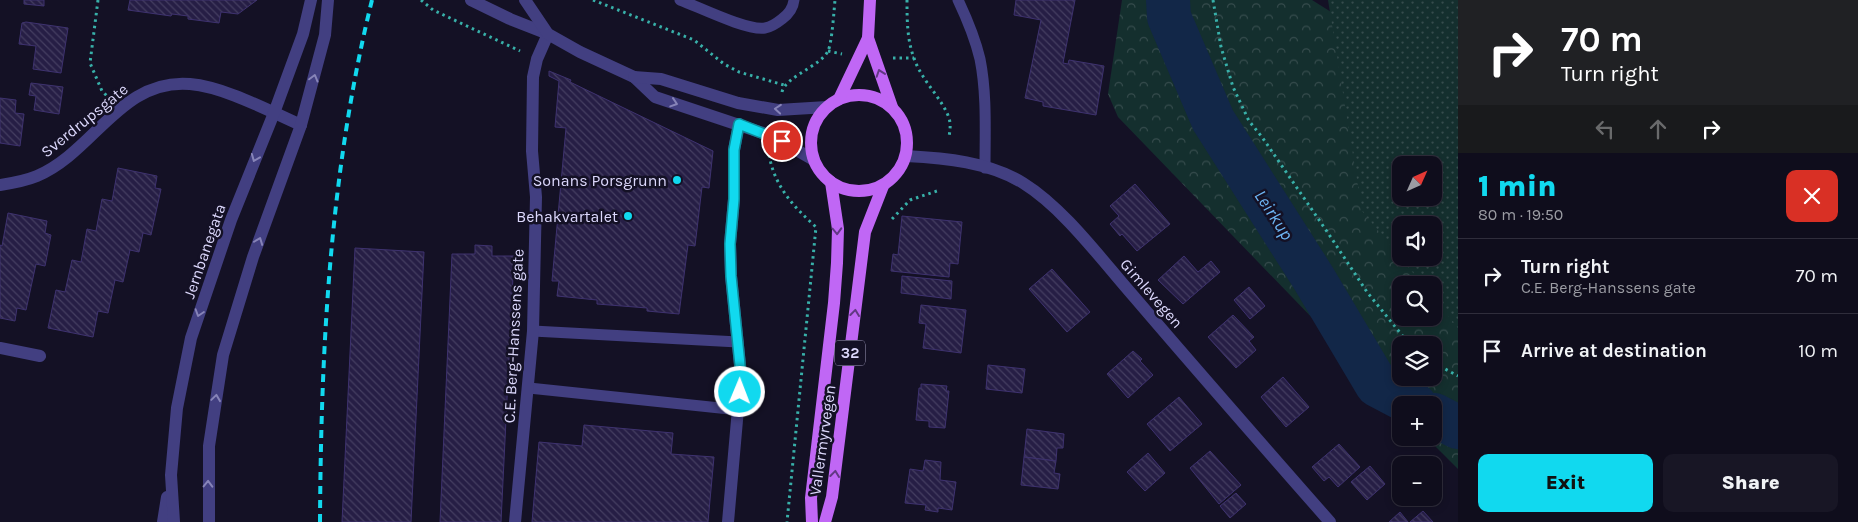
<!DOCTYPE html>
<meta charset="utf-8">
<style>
body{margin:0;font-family:Karla,sans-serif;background:#181625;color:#f1f3f6;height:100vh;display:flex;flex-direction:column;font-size:19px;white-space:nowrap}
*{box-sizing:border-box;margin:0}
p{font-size:16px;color:#9b9ca3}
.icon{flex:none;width:28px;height:28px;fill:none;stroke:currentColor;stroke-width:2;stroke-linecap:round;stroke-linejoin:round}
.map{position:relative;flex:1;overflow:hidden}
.details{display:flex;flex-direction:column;background:#0f0d1c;width:400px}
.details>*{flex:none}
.banner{background:#202124;color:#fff;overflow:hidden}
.needle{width:32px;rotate:45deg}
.controls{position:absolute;left:1392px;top:156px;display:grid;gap:10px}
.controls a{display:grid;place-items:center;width:50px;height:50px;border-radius:10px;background:#0f0d1c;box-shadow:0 2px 8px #0003,0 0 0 1px #2f2d3b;font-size:25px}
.pin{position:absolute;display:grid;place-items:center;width:42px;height:42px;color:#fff;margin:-21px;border:2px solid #fff;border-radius:50%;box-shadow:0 1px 5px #0007}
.me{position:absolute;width:55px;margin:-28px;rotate:1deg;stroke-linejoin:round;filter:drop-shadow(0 0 4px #0008)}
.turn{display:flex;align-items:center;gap:18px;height:105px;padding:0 20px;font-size:22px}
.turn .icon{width:65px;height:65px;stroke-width:2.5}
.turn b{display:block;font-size:35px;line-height:42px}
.lanes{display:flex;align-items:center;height:48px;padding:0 20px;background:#0003;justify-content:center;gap:25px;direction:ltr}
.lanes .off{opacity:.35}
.round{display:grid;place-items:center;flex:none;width:52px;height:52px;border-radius:10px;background:#181625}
.headline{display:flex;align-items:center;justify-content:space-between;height:85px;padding:0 20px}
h1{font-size:30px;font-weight:800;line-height:38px;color:#11d9ef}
.button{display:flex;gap:10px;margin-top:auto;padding:10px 20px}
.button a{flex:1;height:58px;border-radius:10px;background:#11d9ef;color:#111;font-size:20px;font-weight:800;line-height:58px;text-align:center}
.button a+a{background:#181625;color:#f1f3f6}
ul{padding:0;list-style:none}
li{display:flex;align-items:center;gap:15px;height:75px;padding:0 20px;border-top:1px solid #2f2d3b}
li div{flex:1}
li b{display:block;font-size:19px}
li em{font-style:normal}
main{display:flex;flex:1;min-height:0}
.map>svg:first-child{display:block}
.forest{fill:url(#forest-crowns);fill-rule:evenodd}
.park{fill:url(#park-dots);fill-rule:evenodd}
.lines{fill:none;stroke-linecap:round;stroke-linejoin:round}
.river{stroke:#122748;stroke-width:44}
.building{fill:url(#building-back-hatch);stroke:#3e326f}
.path{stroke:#38b0a9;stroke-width:3;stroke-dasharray:2.5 4;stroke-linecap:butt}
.service{stroke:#423f81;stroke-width:11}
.minor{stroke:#423f81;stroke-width:12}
.tertiary{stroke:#423f81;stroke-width:12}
.primary{stroke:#c067f5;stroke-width:12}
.rail{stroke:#11d9ef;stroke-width:4;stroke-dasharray:8 6;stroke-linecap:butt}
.oneway{stroke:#613883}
.oneway2{stroke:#8784b8}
.route-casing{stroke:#0b8d9b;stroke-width:12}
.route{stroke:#11d9ef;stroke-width:9}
.poi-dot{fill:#11d9ef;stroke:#141125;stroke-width:2}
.labels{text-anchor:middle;stroke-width:5;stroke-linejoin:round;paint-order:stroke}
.shield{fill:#141125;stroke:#a09cbc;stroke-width:1}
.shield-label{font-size:15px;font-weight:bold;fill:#dcd8fc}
.street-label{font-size:16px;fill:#dcd8fc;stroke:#141125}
.poi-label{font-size:16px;fill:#dcd8fc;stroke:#141125;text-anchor:end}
.water-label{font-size:18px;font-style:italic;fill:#6db6f5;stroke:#141125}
</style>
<main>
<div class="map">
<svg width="1458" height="522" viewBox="0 0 1458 522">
<defs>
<pattern id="forest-crowns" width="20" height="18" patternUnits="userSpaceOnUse" patternTransform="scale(1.25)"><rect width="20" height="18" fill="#142f2e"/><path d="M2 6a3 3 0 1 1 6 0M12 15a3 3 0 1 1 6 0" fill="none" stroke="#364c4d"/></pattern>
<pattern id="park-dots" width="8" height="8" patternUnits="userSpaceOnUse" patternTransform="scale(1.25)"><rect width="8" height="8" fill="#142f2e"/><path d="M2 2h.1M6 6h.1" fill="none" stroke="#364c4d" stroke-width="1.8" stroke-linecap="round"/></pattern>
<pattern id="building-back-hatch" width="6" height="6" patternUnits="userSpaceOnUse" patternTransform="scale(1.25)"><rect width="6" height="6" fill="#261e45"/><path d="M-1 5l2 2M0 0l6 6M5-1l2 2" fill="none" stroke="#453e61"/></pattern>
</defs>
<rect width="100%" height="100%" fill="#141125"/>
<path class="forest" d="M1122,0H1312L1347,22L1401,258L1431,285H1401V318H1434V288L1458,319V469L1427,438H1434V405H1401V410L1118,117L1108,94ZM1401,345H1434V378H1401Z"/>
<path class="park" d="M1328,0H1458V328L1434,299V285H1423L1362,211ZM1401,165H1434V198H1401ZM1401,225H1434V258H1401Z"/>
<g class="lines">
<g class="river">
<polyline points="1168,0 1169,17 1213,120 1314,279 1377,385 1415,405"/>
<polyline points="1434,415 1458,427"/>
</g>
</g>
<g class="building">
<polygon points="24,0 44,0 44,6 24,4"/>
<polygon points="130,0 257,0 238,14 221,12 219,23 188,19 188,16 172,14 171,16 128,10"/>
<polygon points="1016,0 1075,0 1063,63 1068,64 1069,60 1104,66 1096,115 1043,106 1043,102 1025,98 1041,20 1014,15"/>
<polygon points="26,22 68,28 61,73 33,69 36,46 19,44 22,23"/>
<polygon points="549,71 571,80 570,82 713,151 709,188 702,187 695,246 688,245 679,314 647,311 647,308 597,304 597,300 557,296 559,281 552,281 566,128 555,127 559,81 549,76"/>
<polygon points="31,83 63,87 59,114 34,110 36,96 29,95"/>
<polygon points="0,98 16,100 15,113 24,114 20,146 0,143"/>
<polygon points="118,168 157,176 155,188 161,189 151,235 143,233 139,252 130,250 123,282 115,280 108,313 98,311 93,337 48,328 56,290 65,292 72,260 81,262 87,229 96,231 102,199 112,201"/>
<polygon points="1135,184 1170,224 1137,251 1122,234 1120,236 1110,224 1119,216 1110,206"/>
<polygon points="8,213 47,221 45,233 51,235 45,266 36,264 26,310 17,308 15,321 0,318 0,245 2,246"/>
<polygon points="902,216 962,222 958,264 950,263 949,277 891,271 893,254 898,255"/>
<polygon points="475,245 492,246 492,256 514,256 501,522 440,522 452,254 475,254"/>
<polygon points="355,248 424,252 411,522 342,522"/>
<polygon points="1184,256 1198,272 1211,261 1220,272 1183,304 1158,280"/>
<polygon points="1052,269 1090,312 1067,332 1029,289"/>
<polygon points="902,276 952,281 951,299 901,293"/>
<polygon points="1249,287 1265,306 1250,319 1234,300"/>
<polygon points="921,305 966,310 961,353 923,348 926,324 919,323"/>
<polygon points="1233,315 1254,337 1249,341 1256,350 1236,368 1208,337"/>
<polygon points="1133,351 1142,359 1140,361 1153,375 1128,398 1107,374"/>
<polygon points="988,365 1025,369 1022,393 986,389"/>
<polygon points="1283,377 1309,407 1286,427 1261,397"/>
<polygon points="921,384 947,386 946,391 949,391 945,428 929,427 929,421 916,420 919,388 921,388"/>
<polygon points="1179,397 1202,424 1170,451 1147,424"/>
<polygon points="584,425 673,433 671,454 714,457 708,522 532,522 539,442 582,446"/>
<polygon points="1027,429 1064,434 1063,448 1057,448 1056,461 1024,457"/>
<polygon points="1339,444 1360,467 1338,487 1329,477 1324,481 1312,467"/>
<polygon points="1210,451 1241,485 1219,504 1190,468"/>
<polygon points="1148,453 1165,473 1145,491 1127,472"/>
<polygon points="1024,457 1056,461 1054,473 1060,474 1058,489 1021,485"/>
<polygon points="925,460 941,462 940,480 956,482 952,510 938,508 938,512 925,510 926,505 905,503 910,469 923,471"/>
<polygon points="1370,466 1385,484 1367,500 1351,482"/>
<polygon points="1236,493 1246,504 1230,518 1220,506"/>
<polygon points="1423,511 1433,522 1410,522"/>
<polygon points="1400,512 1408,522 1389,522"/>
</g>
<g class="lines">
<g class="path">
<polyline points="98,0 90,63 102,91 108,97"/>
<polyline points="421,0 433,10 520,51"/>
<polyline points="593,0 694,40 724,64 739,72 784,85"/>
<path d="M907,0C907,19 907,40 914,58C921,80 942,98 949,118C951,125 950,130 949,137"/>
<polyline points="1213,0 1221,47 1233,87 1249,121 1262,137 1328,233 1367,292 1410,345"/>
<polyline points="828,51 842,54"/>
<polyline points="893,58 914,58"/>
<path d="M782,92C786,76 821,66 828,51C832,43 834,10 835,0"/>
<path d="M769,155C775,187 793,206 816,227L787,522"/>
<polyline points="892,219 910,200 940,190"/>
<polyline points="1434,363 1458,376"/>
</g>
<g class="service">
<path d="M680,0C699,7 747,31 765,28C772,27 777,23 782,19C789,14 793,9 794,0"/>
<path d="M958,0C967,19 975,38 980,59C987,94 985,132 985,168"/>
<polyline points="533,331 738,342"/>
<polyline points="529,388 739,410"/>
</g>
<g class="minor">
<polyline points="471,0 510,19 548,34 537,59 533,77 532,151 536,197 533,331 515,522"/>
<polyline points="525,0 548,34 580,52 634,77 655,97 772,136 814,160"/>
<polyline points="634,77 661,79 738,103 778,110 827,107"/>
<path d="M906,156C945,158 989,162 1023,183C1065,209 1103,262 1136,299C1200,374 1265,448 1330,522"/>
<path d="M0,185C13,183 25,181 37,176C94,152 121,78 190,84C225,87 269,111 301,125"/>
<polyline points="0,348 40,356"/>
<polyline points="728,522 741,375 731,276 730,244 734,199 734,150 739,124"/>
</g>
<g class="tertiary">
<polyline points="163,522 167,497"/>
<polyline points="174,522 171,475 177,408 191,338 231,220 274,113 303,34 311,0"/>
<polyline points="209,522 209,446 223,355 253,257 301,125 325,35 328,0"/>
</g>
<g class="primary">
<polyline points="870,0 868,38 892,107"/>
<circle cx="859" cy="143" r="48"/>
<polyline points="839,99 868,38"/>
<polyline points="812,522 811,498 834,303 837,263 838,229 831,182"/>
<polyline points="825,522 832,497 865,232 883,186"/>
</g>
<path class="rail" d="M320,522C321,347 330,170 372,0"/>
</g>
<defs><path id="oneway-chevron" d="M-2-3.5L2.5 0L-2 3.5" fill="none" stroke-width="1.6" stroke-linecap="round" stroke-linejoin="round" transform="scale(1.25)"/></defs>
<g class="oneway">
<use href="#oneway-chevron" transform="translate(880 73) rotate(-109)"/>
<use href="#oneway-chevron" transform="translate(837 231) rotate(88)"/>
<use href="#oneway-chevron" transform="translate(855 313) rotate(-83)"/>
<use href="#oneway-chevron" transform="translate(835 474) rotate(-83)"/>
</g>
<g class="oneway2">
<use href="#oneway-chevron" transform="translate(314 78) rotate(-75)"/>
<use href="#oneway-chevron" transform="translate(674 103) rotate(18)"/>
<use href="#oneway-chevron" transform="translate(778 109) rotate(-175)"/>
<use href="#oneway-chevron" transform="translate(255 158) rotate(112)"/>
<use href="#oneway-chevron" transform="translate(259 241) rotate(-69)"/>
<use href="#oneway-chevron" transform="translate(199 313) rotate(108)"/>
<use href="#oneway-chevron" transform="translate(216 398) rotate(-82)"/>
<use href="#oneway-chevron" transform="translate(208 484) rotate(-89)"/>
</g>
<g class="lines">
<g class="route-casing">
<polyline id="route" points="740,392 741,375 731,276 730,244 734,199 734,150 739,124 782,141"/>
</g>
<use href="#route" class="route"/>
</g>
<g class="poi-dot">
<circle cx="677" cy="180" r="5"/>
<circle cx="628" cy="216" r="5"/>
</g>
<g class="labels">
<rect class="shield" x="835" y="340.5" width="30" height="25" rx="4"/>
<g class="shield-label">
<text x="850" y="358">32</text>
</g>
<g class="street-label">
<text transform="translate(84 120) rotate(-39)" y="6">Sverdrupsgate</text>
<text transform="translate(204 251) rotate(-71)" y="6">Jernbanegata</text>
<text transform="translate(1152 293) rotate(49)" y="6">Gimlevegen</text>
<text transform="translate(513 336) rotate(-87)" y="6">C.E. Berg-Hanssens gate</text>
<text transform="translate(822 440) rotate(-82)" y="6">Vallermyrvegen</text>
</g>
<g class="poi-label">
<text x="667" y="186">Sonans Porsgrunn</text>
<text x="618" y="222">Behakvartalet</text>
</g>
<g class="water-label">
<text transform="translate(1274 215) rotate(57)" y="6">Leirkup</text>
</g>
</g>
</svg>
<div class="controls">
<a><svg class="needle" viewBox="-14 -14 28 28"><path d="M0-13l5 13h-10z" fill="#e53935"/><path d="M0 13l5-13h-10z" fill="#9b9ca3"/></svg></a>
<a><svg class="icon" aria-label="sound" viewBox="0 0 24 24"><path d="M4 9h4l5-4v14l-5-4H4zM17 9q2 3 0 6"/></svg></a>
<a><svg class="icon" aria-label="search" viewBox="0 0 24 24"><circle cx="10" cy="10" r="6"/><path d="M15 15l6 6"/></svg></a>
<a><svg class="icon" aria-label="layers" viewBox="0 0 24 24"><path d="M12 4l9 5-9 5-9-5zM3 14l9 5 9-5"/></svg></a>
<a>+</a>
<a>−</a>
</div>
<div class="pin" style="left:782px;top:141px;background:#d93025"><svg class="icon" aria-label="arrive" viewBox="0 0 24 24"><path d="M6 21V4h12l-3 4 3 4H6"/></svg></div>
<svg class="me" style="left:740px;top:392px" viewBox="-20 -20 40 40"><circle r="17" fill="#11d9ef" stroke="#fff" stroke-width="3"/><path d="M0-11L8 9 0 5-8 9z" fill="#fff"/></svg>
</div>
<section class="details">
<div class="banner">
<div class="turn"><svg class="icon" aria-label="right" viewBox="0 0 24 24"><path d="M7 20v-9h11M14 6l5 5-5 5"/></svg><div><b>70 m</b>Turn right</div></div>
<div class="lanes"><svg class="icon off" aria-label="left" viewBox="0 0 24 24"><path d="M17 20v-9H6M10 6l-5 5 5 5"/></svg><svg class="icon off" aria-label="ahead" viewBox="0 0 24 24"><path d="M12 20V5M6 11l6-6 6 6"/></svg><svg class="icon" aria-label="right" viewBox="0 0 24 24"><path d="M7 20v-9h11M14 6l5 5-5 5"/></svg></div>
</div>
<div class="headline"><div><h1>1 min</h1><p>80 m · 19:50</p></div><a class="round" style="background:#d93025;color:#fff"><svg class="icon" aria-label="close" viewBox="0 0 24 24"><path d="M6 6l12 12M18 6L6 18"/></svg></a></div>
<ul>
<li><svg class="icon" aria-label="right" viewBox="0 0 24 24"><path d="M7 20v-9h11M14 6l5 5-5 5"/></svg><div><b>Turn right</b><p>C.E. Berg-Hanssens gate</p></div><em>70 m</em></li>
<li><svg class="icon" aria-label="arrive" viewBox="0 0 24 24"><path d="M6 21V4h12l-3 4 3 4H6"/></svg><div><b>Arrive at destination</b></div><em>10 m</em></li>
</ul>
<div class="button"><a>Exit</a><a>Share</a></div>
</section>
</main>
